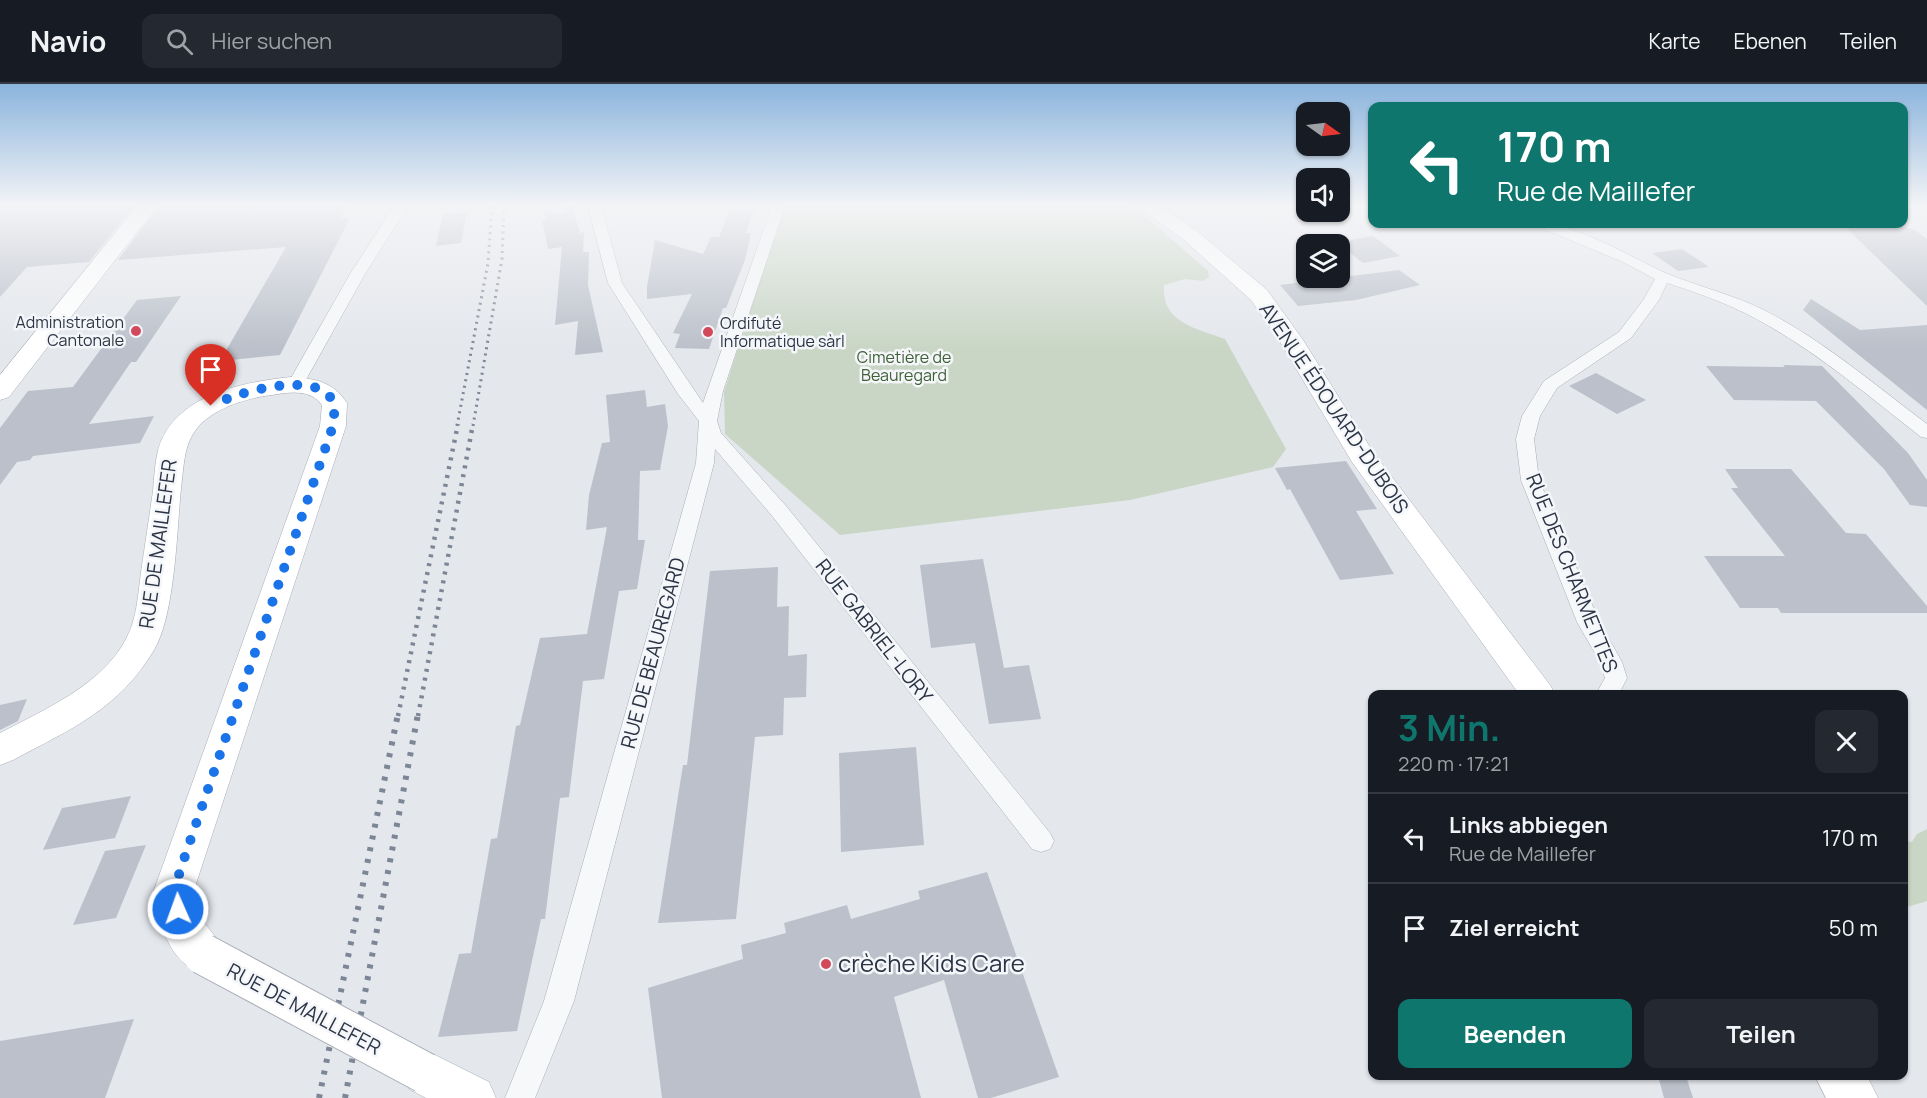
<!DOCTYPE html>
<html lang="de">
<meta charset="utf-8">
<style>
body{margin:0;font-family:Manrope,sans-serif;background:#242831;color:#f1f3f6;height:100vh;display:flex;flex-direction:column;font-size:22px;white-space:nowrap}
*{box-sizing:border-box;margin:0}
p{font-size:20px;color:#9ea1a6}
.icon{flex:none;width:33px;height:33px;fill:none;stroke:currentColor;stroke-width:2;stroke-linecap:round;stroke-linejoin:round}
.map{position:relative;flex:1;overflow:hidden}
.panel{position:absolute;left:1368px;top:606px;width:540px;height:390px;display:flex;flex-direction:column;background:#171b24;border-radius:12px;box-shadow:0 2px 4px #0004}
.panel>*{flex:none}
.top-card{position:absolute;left:1368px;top:18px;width:540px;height:126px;border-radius:12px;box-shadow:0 2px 4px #0004;background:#0f766e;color:#fff;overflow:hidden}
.needle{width:39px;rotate:104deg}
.controls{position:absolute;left:1296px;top:18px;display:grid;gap:12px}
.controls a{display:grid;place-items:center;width:54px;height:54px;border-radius:12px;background:#171b24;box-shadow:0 2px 4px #0004;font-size:30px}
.pin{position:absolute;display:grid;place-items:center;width:51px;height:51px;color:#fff;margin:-62px -26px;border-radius:50% 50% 50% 0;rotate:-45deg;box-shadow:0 0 6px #0007}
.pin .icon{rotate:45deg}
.me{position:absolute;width:66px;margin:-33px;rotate:358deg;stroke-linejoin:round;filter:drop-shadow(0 0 4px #0008)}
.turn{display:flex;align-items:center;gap:21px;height:126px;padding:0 30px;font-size:27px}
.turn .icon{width:78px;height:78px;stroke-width:2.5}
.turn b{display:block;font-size:42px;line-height:51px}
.round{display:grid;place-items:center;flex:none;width:63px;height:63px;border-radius:12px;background:#242831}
.headline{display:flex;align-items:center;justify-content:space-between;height:102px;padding:0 30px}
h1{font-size:36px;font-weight:700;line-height:45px;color:#0f766e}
.primary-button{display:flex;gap:12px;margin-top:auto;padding:12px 30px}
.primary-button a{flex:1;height:69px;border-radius:12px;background:#0f766e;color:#fff;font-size:24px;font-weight:700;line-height:69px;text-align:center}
.primary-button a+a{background:#242831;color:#f1f3f6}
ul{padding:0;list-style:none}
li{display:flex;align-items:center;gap:18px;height:90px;padding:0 30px;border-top:2px solid #363941}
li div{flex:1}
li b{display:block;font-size:22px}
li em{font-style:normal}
header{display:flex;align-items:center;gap:36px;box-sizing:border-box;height:84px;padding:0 30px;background:#171b24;border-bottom:2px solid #363941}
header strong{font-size:28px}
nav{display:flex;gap:33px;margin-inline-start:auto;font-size:21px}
.search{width:420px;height:54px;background:#242831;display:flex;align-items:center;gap:15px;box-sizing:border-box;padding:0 21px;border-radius:12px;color:#9ea1a6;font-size:22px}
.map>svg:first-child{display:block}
.green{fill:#c9d6c5}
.building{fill:#bbc0ca}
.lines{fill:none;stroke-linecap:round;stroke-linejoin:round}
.street-casing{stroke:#a9aeb7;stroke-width:1}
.secondary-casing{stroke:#a9aeb7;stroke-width:1}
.street{fill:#f7f8fa;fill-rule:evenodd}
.secondary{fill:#fff;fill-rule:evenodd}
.rail-far2{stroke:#7d8696;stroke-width:3;stroke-dasharray:2 4.5;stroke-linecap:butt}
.rail-far1{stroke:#7d8696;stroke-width:4.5;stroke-dasharray:3 6;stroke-linecap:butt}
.rail{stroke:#7d8696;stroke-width:6;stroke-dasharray:4 8;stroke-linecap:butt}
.secondary-bridge-casing{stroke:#a9aeb7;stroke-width:42;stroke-linecap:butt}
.secondary-bridge{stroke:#fff;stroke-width:40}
.route{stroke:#1a73e8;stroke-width:10;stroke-dasharray:0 18}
.poi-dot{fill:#d1495b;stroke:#f4f6f9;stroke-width:2}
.labels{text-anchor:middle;stroke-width:5;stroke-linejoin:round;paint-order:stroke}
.far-poi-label{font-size:16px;fill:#2b3445;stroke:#f4f6f9;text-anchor:end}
.far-park-label{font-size:16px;fill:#3f6138;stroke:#f4f6f9}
.street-label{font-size:20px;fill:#2b3445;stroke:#f4f6f9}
.near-poi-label{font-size:24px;fill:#2b3445;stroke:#f4f6f9;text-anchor:start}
</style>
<header>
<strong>Navio</strong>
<div class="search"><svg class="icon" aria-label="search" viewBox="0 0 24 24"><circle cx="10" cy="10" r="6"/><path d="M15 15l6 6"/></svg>Hier suchen</div>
<nav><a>Karte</a><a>Ebenen</a><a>Teilen</a></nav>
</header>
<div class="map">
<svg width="1927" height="1014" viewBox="0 0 1927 1014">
<rect width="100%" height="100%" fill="#e4e7ec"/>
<g class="green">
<path d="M784,122H1125L1146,133L1208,187L1209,193L1203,197L1185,195L1164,201C1161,239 1196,244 1225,255L1286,365L1273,383L1130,416L840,451L725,350L724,308Z"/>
<polygon points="1927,745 1927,817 1904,824 1904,757 1912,758 1917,750"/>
</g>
<g class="building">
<polygon points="0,122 134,122 89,178 27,183 0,213"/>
<polygon points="159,122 347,122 341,134 350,134 280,271 220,277 286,163 118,176"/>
<polygon points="565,122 572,122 580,149 584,148 583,168 589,168 588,201 603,268 575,271 578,237 555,241 562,163 548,165 542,136 546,135 543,125 564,131"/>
<polygon points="730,125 754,125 746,149 751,149 745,176 726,224 723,224 709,265 675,264 680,250 673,249 692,210 647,215 647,203 655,156 703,170 711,153 719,153"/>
<polygon points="467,128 461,159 436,162 443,130"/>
<polygon points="1842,140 1896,140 1915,146 1927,155 1927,222"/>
<polygon points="1373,152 1400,172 1363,179 1341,162 1350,160 1345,157"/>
<polygon points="1682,165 1709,183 1678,187 1652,169"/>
<polygon points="1399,186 1420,201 1356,216 1298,222 1280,201"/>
<polygon points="181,212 136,278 131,278 89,340 154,332 140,359 33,372 30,376 17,378 0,401 0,344 28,307 73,303 137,216"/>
<polygon points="1811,215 1860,246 1927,241 1927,326 1803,226"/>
<polygon points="1783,281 1822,282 1908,369 1927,396 1927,423 1910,421 1884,385 1816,317 1734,316 1706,282 1785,283"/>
<polygon points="1596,289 1646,316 1617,330 1569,302"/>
<polygon points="645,306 647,323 665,320 668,342 660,386 640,387 638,456 645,456 637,505 619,507 604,595 583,597 569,713 560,714 545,835 541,835 517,947 438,953 459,870 471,869 491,755 497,754 516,642 520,641 540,554 587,550 607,443 586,446 589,411 602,359 610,358 606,311"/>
<polygon points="1346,377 1377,425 1356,427 1394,490 1340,496 1290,405 1287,406 1275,384"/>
<polygon points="1725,385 1791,385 1846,449 1866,450 1927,522 1927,529 1781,529 1778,524 1740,524 1704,472 1785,472 1731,404 1738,404"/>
<polygon points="983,475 1004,584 1029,581 1041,635 989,640 975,559 931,564 920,481"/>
<polygon points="778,483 777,523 789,522 788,572 807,570 806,613 784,614 783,651 755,653 736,835 658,839 683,681 687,681 710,487"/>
<polygon points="27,615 18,637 0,646 0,621"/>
<polygon points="916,663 924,761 841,768 839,669"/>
<polygon points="131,712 115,754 43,766 62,724"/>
<polygon points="146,761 116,834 73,841 105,767"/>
<polygon points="987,788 1059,993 991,1014 978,1014 944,896 894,913 921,1014 662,1014 648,904 743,875 741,861 786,849 784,839 847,821 851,835 920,815 918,807"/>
<polygon points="134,935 105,1014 0,1014 0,957"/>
<polygon points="1658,992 1686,992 1693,1014 1664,1014"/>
</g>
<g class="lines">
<g class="street-casing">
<g id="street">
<polygon points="394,122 408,122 365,190 303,301 301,305 289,305 287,301 350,190"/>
<polygon points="588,122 601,122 622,199 703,319 772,122 785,122 723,307 717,337 721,349 787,423 1050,749 1054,757 1050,765 1041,768 1032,765 773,433 715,365 714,379 574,917 535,1014 505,1014 544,917 696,379 699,337 678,310 608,199"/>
<path d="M1537,140C1571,136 1635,176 1668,190C1700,203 1734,211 1766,227C1824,257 1875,301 1927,340V354L1921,353C1871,314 1823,273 1769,242C1737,223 1702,210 1667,199L1659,216L1631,254L1557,304L1540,332L1534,355L1539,396L1599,537L1622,578L1627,594L1619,610H1596L1605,594L1600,578L1577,538L1521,396L1516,355L1522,332L1544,297L1619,248L1644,215L1655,195L1623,178L1539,143Z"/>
</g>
</g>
<g class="secondary-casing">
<g id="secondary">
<polygon points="137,122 157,122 9,313 0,316 0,291"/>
<polygon points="1137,122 1160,122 1198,148 1267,206 1303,256 1373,368 1550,601 1555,610 1519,610 1352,378 1279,256 1251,216 1184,156"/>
<path d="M291,293C316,295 332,297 347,319L346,342L194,806L201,835L218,856L224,870L218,884L203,890C166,876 161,841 154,806L320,342L322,321C311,305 289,308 272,311C246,314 210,325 195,347C183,364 184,384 181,404C177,446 175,531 154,566C119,625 71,645 13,676L0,681V649C44,626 102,601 126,555C137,535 138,510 141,488C145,461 149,434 153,407C154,393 155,379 158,366C173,311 243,298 291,293Z"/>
<polygon points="425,966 489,998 496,1014 426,1014 409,1005 402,989 409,973"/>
<polygon points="1815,992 1867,992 1878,1014 1826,1014"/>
</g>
</g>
<use href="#street" class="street"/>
<use href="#secondary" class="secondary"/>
<g class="rail-far2">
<polyline points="457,342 488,179 492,122"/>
<polyline points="473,342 502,175 504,122"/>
</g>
<g class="rail-far1">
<polyline points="398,632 458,340"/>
<polyline points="418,632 473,340"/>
</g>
<g class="rail">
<polyline points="319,1014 398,630"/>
<polyline points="345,1014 418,630"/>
</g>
<g class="secondary-bridge-casing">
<polyline id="secondary-bridge" points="203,870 425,989"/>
</g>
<use href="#secondary-bridge" class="secondary-bridge"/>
</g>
<linearGradient id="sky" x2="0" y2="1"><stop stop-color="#8bb4dd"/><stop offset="0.46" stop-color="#f3f4f6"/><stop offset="1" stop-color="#f3f4f6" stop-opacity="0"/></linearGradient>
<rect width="1927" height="264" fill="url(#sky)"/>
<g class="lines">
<path class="route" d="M178,825L174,806L186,769L333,342C333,335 336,325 333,318C319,284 234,309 211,322"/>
</g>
<g class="poi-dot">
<circle cx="136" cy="247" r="6"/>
<circle cx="708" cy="248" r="6"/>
<circle cx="826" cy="880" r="6"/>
</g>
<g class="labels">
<g class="far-poi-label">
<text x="124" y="244">Administration<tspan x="124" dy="18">Cantonale</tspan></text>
<text x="720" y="245" text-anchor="start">Ordifuté<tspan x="720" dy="18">Informatique sàrl</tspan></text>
</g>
<g class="far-park-label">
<text x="904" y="279">Cimetière de<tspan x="904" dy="18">Beauregard</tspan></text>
</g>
<g class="street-label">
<text transform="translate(1334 324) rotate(56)" y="7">AVENUE ÉDOUARD-DUBOIS</text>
<text transform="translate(158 460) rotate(-82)" y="7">RUE DE MAILLEFER</text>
<text transform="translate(1572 489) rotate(68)" y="7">RUE DES CHARMETTES</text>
<text transform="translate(874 547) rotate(52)" y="7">RUE GABRIEL-LORY</text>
<text transform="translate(653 569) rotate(-75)" y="7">RUE DE BEAUREGARD</text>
<text transform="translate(304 925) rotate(28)" y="7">RUE DE MAILLEFER</text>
</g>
<g class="near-poi-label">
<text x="838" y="888">crèche Kids Care</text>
</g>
</g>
</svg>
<div class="controls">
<a><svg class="needle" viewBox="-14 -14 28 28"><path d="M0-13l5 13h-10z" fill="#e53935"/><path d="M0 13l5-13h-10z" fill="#9ea1a6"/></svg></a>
<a><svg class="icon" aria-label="sound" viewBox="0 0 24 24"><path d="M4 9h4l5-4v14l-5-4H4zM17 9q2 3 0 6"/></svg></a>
<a><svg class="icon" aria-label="layers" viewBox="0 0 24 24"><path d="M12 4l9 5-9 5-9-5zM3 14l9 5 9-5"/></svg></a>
</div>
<div class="pin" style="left:211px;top:322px;background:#d93025"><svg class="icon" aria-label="arrive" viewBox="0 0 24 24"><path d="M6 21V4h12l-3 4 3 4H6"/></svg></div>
<svg class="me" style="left:178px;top:825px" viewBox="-20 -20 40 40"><circle r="17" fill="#1a73e8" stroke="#fff" stroke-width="3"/><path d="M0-11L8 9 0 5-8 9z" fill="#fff"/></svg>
<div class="top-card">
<div class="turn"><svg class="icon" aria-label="left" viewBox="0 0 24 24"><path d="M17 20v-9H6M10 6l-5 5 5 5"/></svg><div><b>170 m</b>Rue de Maillefer</div></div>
</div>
<section class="panel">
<div class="headline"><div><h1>3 Min.</h1><p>220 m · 17:21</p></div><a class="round"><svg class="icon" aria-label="close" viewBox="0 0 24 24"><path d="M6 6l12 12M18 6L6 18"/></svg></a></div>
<ul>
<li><svg class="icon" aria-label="left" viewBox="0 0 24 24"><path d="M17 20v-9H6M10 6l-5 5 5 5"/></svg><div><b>Links abbiegen</b><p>Rue de Maillefer</p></div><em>170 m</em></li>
<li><svg class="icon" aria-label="arrive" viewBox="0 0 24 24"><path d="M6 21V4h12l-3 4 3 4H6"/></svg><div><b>Ziel erreicht</b></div><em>50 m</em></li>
</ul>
<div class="primary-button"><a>Beenden</a><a>Teilen</a></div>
</section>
</div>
